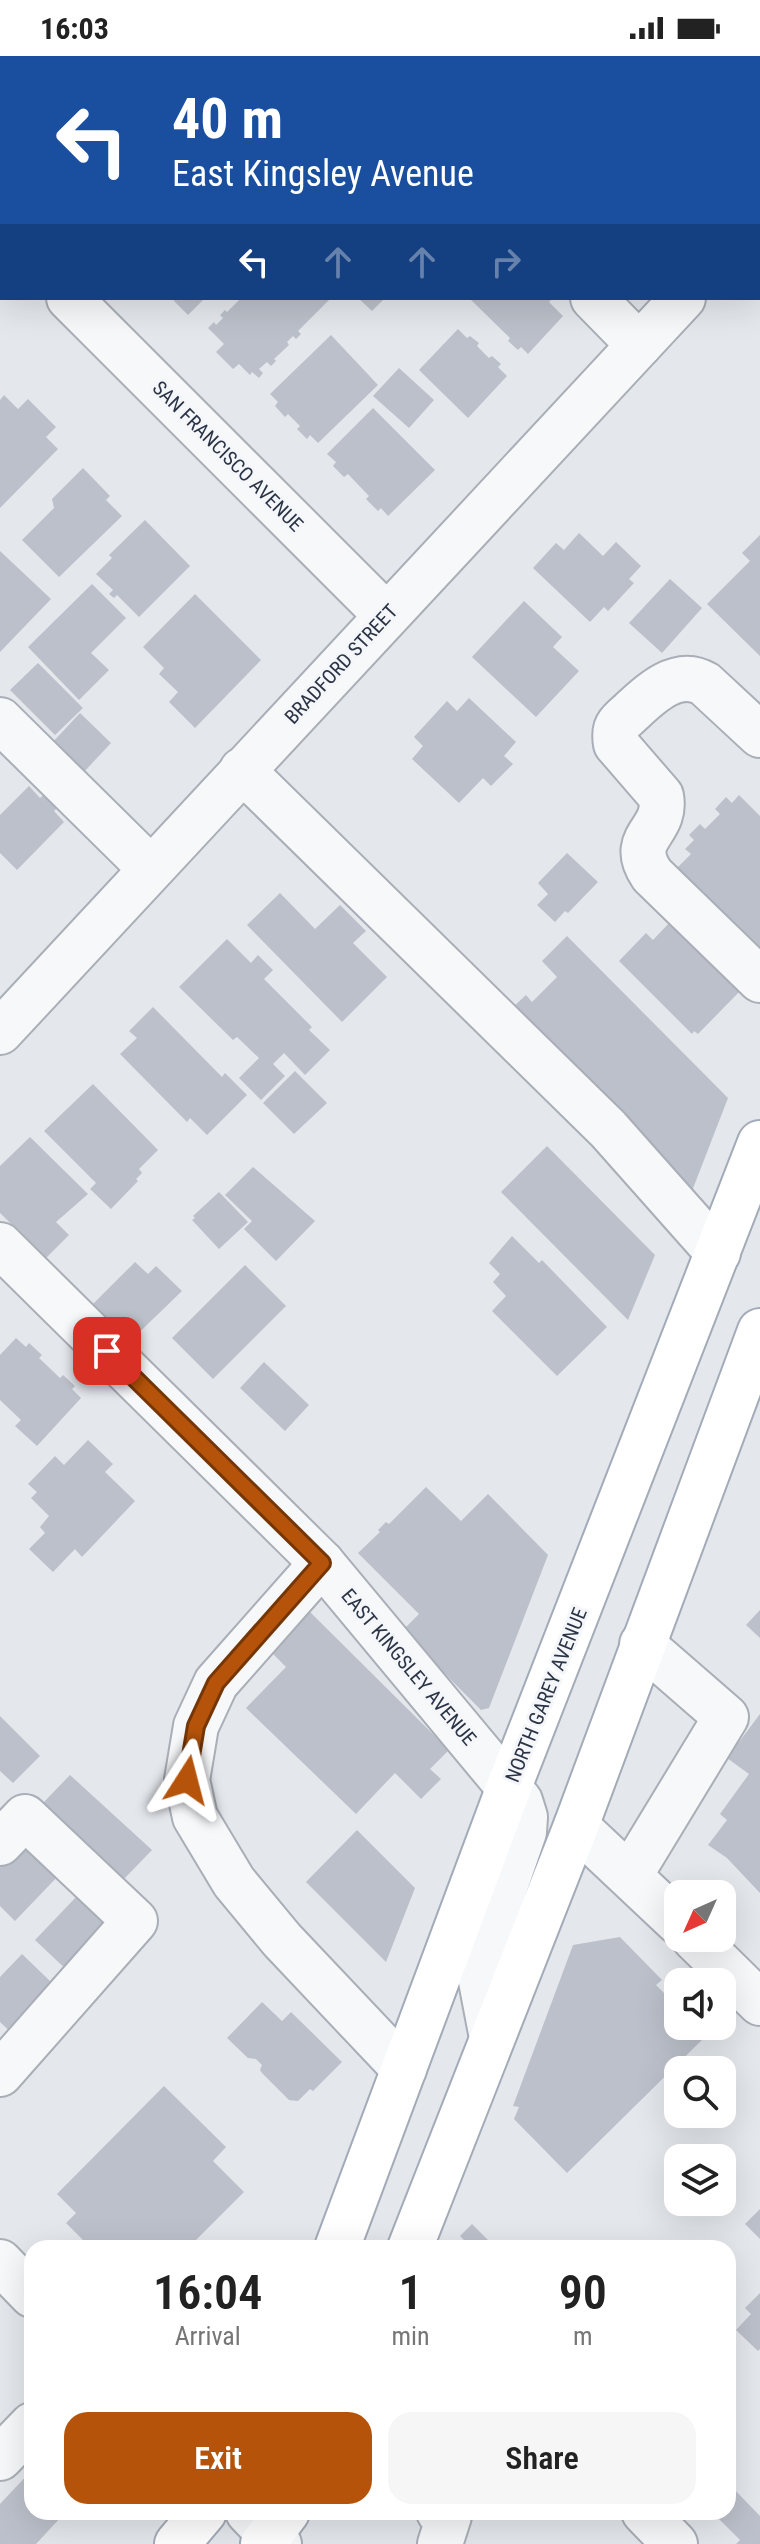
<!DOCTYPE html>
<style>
body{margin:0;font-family:"Roboto Condensed",sans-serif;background:#f6f6f6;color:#222;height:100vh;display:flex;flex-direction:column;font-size:30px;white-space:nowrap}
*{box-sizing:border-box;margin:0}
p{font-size:26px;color:#767676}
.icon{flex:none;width:44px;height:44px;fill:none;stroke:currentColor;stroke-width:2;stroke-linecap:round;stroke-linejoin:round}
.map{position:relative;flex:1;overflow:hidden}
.sheet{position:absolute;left:24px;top:2184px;width:712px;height:280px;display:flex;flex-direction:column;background:#fff;border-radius:24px;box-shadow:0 8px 32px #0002}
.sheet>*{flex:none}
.top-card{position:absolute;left:0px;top:0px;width:760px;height:244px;box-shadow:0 8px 32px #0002;background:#1a4fa0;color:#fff;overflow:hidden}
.needle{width:52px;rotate:225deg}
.tools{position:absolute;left:664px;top:1824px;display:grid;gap:16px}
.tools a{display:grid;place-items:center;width:72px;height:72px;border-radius:16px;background:#fff;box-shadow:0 8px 32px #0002;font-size:40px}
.pin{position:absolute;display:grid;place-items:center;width:68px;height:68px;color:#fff;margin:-34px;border-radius:16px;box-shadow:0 4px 12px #0006}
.me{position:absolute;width:88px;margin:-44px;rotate:9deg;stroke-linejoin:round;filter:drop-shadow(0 0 6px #0008)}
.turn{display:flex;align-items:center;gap:28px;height:168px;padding:0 40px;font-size:36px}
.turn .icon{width:104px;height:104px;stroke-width:2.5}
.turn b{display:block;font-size:56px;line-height:68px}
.lanes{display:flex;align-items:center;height:76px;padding:0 40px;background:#0003;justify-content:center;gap:40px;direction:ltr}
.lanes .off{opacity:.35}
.eta{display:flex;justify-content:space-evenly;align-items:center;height:136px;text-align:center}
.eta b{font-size:48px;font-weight:600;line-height:56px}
.button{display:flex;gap:16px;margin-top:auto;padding:16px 40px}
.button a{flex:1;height:92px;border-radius:24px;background:#b45309;color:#fff;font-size:32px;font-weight:600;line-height:92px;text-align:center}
.button a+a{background:#f6f6f6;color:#222}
.status{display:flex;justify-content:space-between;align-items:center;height:56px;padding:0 40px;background:#fff;direction:ltr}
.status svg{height:22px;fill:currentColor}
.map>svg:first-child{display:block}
.building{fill:#bbc0ca}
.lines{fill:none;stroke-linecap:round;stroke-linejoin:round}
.minor-casing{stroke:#a9aeb7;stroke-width:48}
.major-casing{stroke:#a3abb8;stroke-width:48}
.minor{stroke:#f7f8fa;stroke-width:44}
.major{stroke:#fff;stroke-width:44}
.route-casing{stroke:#753606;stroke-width:20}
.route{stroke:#b45309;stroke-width:14}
.labels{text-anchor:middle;stroke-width:6;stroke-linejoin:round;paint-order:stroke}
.street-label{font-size:20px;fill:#2b3445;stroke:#f4f6f9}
</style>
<div class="status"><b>16:03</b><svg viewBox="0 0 49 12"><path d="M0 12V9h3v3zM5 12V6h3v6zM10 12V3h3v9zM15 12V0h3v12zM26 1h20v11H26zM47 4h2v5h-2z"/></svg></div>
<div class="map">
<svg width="760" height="2488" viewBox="0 0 760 2488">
<rect width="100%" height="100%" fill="#e4e7ec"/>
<g class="building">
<polygon points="176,242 201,242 203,244 188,259 174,245"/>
<polygon points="241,242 331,242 298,275 301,278 296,283 293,280 287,286 289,289 274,303 276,305 271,310 267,306 259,313 263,317 259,322 252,316 250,319 239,308 233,313 216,296 224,288 208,272 214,266 216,269 223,262 220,259 225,254 227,256"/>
<polygon points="358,242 385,242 372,255"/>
<polygon points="469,242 553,242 549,246 563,260 528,298 521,291 518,294 508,285 510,282"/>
<polygon points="458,273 467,282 470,280 479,287 477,290 489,302 492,300 501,308 498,311 507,320 468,362 419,314"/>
<polygon points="331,279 378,329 318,387 310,379 307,383 297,373 300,370 288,358 285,361 275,350 278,346 270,338"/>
<polygon points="399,312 434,344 409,372 373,340"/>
<polygon points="4,339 18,353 28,343 56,371 46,381 58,393 0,452 0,344"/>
<polygon points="373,352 435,414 388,460 381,452 378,455 366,443 369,440 348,418 344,421 333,410 336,406 327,398"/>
<polygon points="83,412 110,440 106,444 122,460 59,521 22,484 54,452 52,443"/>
<polygon points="145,464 190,510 139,561 117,539 114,542 109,538 113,534 96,518 112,502 109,499"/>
<polygon points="579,477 603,500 616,486 641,510 629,523 634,527 608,555 604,551 590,566 533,512 556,487 564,494"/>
<polygon points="760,479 760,600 707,548 750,505 742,497"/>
<polygon points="0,495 51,543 0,596"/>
<polygon points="670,523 702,552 662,597 629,567"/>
<polygon points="92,528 126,562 91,597 109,614 79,644 28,591"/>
<polygon points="195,538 261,604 195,672 169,646 178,636 159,618 164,612 143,591"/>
<polygon points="524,545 562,581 553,591 579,615 536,661 472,601"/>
<polygon points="38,607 83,652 55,679 10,634"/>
<polygon points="469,642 516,686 504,700 513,708 491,730 483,722 459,747 412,703 423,690 414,681 447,645 457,655"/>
<polygon points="80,657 111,687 82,718 51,688"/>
<polygon points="29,730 40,742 45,738 58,751 54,755 64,766 17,814 0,797 0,759"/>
<polygon points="739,739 760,760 760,907 673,816 691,798 685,793 694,784 689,779 700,768 705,773 720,758 715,753 726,741 732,747"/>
<polygon points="567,797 598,826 568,857 565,855 555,866 537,849 548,838 538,827"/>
<polygon points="280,837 315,873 340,849 366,875 353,887 387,921 342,966 247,869"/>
<polygon points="672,864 740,929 736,932 740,935 698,978 694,975 692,978 619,905 646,877 653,884"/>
<polygon points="567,880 728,1042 692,1135 513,951 526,939 532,946 557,921 542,905"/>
<polygon points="227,883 251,907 258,899 273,914 264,923 312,971 309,974 330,994 305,1019 284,997 273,1008 285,1020 261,1044 239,1022 259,1002 237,981 233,984 179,931"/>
<polygon points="153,951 222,1021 225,1017 247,1039 207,1079 190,1062 187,1066 120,998 137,982 129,975"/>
<polygon points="295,1015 327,1047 294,1078 263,1047"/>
<polygon points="93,1028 158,1094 139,1113 142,1117 136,1123 138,1125 111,1153 90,1133 96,1127 44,1075"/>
<polygon points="30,1081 88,1138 56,1166 69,1179 46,1202 0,1157 0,1110"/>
<polygon points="547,1090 655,1199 628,1264 501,1136"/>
<polygon points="253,1111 315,1165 276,1205 244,1173 252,1165 225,1139"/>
<polygon points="219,1136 248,1166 219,1193 192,1164 195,1162 193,1160"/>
<polygon points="512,1180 539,1207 542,1204 607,1271 557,1320 492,1255 506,1240 493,1226 500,1218 489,1207"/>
<polygon points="135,1206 148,1218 156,1210 182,1235 125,1290 88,1253"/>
<polygon points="245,1209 286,1250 213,1323 172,1282"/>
<polygon points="16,1282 26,1291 29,1287 42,1299 39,1302 60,1322 63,1319 75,1330 72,1333 81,1342 37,1390 15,1370 21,1364 0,1344 0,1299"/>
<polygon points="264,1306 309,1349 285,1375 240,1332"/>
<polygon points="88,1384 113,1408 105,1416 135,1445 82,1501 75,1493 53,1516 29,1493 45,1477 40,1471 49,1460 31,1442 37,1436 28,1428 55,1400 64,1409"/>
<polygon points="426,1431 461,1465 488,1438 548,1499 489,1652 481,1654 402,1575 419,1558 358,1497 380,1476 378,1474 386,1466 389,1468"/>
<polygon points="760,1554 760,1582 746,1569"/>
<polygon points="310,1556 449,1694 430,1713 441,1723 421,1743 395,1717 356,1758 246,1652 286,1611 270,1595"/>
<polygon points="760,1658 760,1837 727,1802 708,1789 727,1764 720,1758 749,1718 727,1702"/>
<polygon points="0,1660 40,1700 13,1727 0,1715"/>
<polygon points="70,1719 152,1794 124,1823 43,1747"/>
<polygon points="357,1774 415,1832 386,1906 306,1826"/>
<polygon points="11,1790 21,1799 29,1790 60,1818 15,1865 0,1850 0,1801"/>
<polygon points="79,1838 109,1867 70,1917 35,1884"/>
<polygon points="620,1881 662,1924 656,1929 678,1951 678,1970 697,1970 706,1980 567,2117 514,2063 519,2051 513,2050 573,1889"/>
<polygon points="22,1898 51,1926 40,1939 49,1947 16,1981 0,1966 0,1921"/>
<polygon points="262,1946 282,1965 291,1956 342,2006 313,2035 310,2033 298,2045 289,2044 262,2017 260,2014 262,2009 256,2003 248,2002 227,1982"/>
<polygon points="164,2030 226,2091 213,2105 244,2136 188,2192 110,2192 103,2185 95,2192 91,2192 66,2167 76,2157 57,2138"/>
<polygon points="760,2153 760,2183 745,2168"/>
<polygon points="472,2168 496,2192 458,2192 465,2185 460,2180"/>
<polygon points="760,2237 760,2293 758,2295 736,2274 751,2258 745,2252"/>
<polygon points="32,2414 32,2456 58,2456 62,2460 36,2488 0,2488 0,2448"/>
<polygon points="728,2427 760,2460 760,2488 736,2488 740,2484 712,2456 728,2456"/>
</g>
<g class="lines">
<g class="minor-casing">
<g id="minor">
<polyline points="351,0 353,2"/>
<polyline points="152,2 154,0"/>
<polyline points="758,162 760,160"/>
<polyline points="0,166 2,164"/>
<polyline points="69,242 386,559"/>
<polyline points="593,242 639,289"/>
<polyline points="0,664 150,812"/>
<path d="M760,679L705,628C678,612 651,637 632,655C628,659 621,664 618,669C614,674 615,682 616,688L661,740C668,777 626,780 652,819L760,924"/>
<polyline points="242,714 608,1073 718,1197"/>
<polyline points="0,976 683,242"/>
<polyline points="0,1189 322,1507 520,1745 525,1761 524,1776 478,1909 492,1982"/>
<polyline points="322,1507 216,1627 196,1670 187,1724 195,1761 234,1826 282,1884 404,2013"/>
<polyline points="576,1770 678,1866"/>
<polyline points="0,1787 25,1761 135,1865 0,2018"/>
<polyline points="630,1819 726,1661 642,1588"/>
<polyline points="694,1882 760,1947"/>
<polyline points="0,2206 32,2239"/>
<polyline points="0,2402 32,2369"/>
<polyline points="248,2456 279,2488"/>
<polyline points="439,2456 449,2460 440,2488"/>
<polyline points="644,2456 675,2488"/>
</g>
</g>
<g class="major-casing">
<g id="major">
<polyline points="337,2192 509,1731 760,1087"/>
<polyline points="410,2192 576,1770 760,1275"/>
<polyline points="177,2488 204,2456"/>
<polyline points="263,2488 287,2456"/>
</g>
</g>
<use href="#minor" class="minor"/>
<use href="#major" class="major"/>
</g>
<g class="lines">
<g class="route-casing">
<polyline id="route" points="107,1295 322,1507 216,1627 196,1670 187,1724"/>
</g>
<use href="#route" class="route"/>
</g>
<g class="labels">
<g class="street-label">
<text transform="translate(228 400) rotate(45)" y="7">SAN FRANCISCO AVENUE</text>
<text transform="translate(341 608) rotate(-47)" y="7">BRADFORD STREET</text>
<text transform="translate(409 1611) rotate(50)" y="7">EAST KINGSLEY AVENUE</text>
<text transform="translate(546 1639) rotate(-68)" y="7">NORTH GAREY AVENUE</text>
</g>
</g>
</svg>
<div class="tools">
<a><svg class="needle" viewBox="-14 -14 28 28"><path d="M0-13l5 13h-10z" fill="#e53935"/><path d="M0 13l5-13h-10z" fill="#767676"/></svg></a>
<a><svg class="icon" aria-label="sound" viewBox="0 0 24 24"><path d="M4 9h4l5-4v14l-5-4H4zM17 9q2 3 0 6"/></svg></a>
<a><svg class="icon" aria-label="search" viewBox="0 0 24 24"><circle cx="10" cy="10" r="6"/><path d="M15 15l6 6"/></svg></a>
<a><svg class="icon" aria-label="layers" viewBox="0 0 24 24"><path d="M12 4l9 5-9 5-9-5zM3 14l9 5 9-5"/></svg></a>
</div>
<div class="pin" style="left:107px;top:1295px;background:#d93025"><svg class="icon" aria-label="arrive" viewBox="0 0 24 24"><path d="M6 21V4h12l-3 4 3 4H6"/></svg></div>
<svg class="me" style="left:187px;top:1724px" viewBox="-20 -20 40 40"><path d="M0-17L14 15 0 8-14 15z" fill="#b45309" stroke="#fff" stroke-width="4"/></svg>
<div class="top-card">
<div class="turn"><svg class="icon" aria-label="left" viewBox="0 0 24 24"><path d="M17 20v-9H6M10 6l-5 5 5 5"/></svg><div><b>40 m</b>East Kingsley Avenue</div></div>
<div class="lanes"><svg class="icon" aria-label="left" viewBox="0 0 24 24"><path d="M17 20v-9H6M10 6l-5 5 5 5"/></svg><svg class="icon off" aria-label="ahead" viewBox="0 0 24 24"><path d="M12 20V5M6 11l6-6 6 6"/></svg><svg class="icon off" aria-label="ahead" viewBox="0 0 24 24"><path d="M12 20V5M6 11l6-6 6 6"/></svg><svg class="icon off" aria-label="right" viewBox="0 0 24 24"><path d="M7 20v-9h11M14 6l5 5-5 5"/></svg></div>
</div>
<section class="sheet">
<div class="eta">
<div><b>16:04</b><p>Arrival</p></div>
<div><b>1</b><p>min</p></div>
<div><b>90</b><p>m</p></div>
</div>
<div class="button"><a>Exit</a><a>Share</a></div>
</section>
</div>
